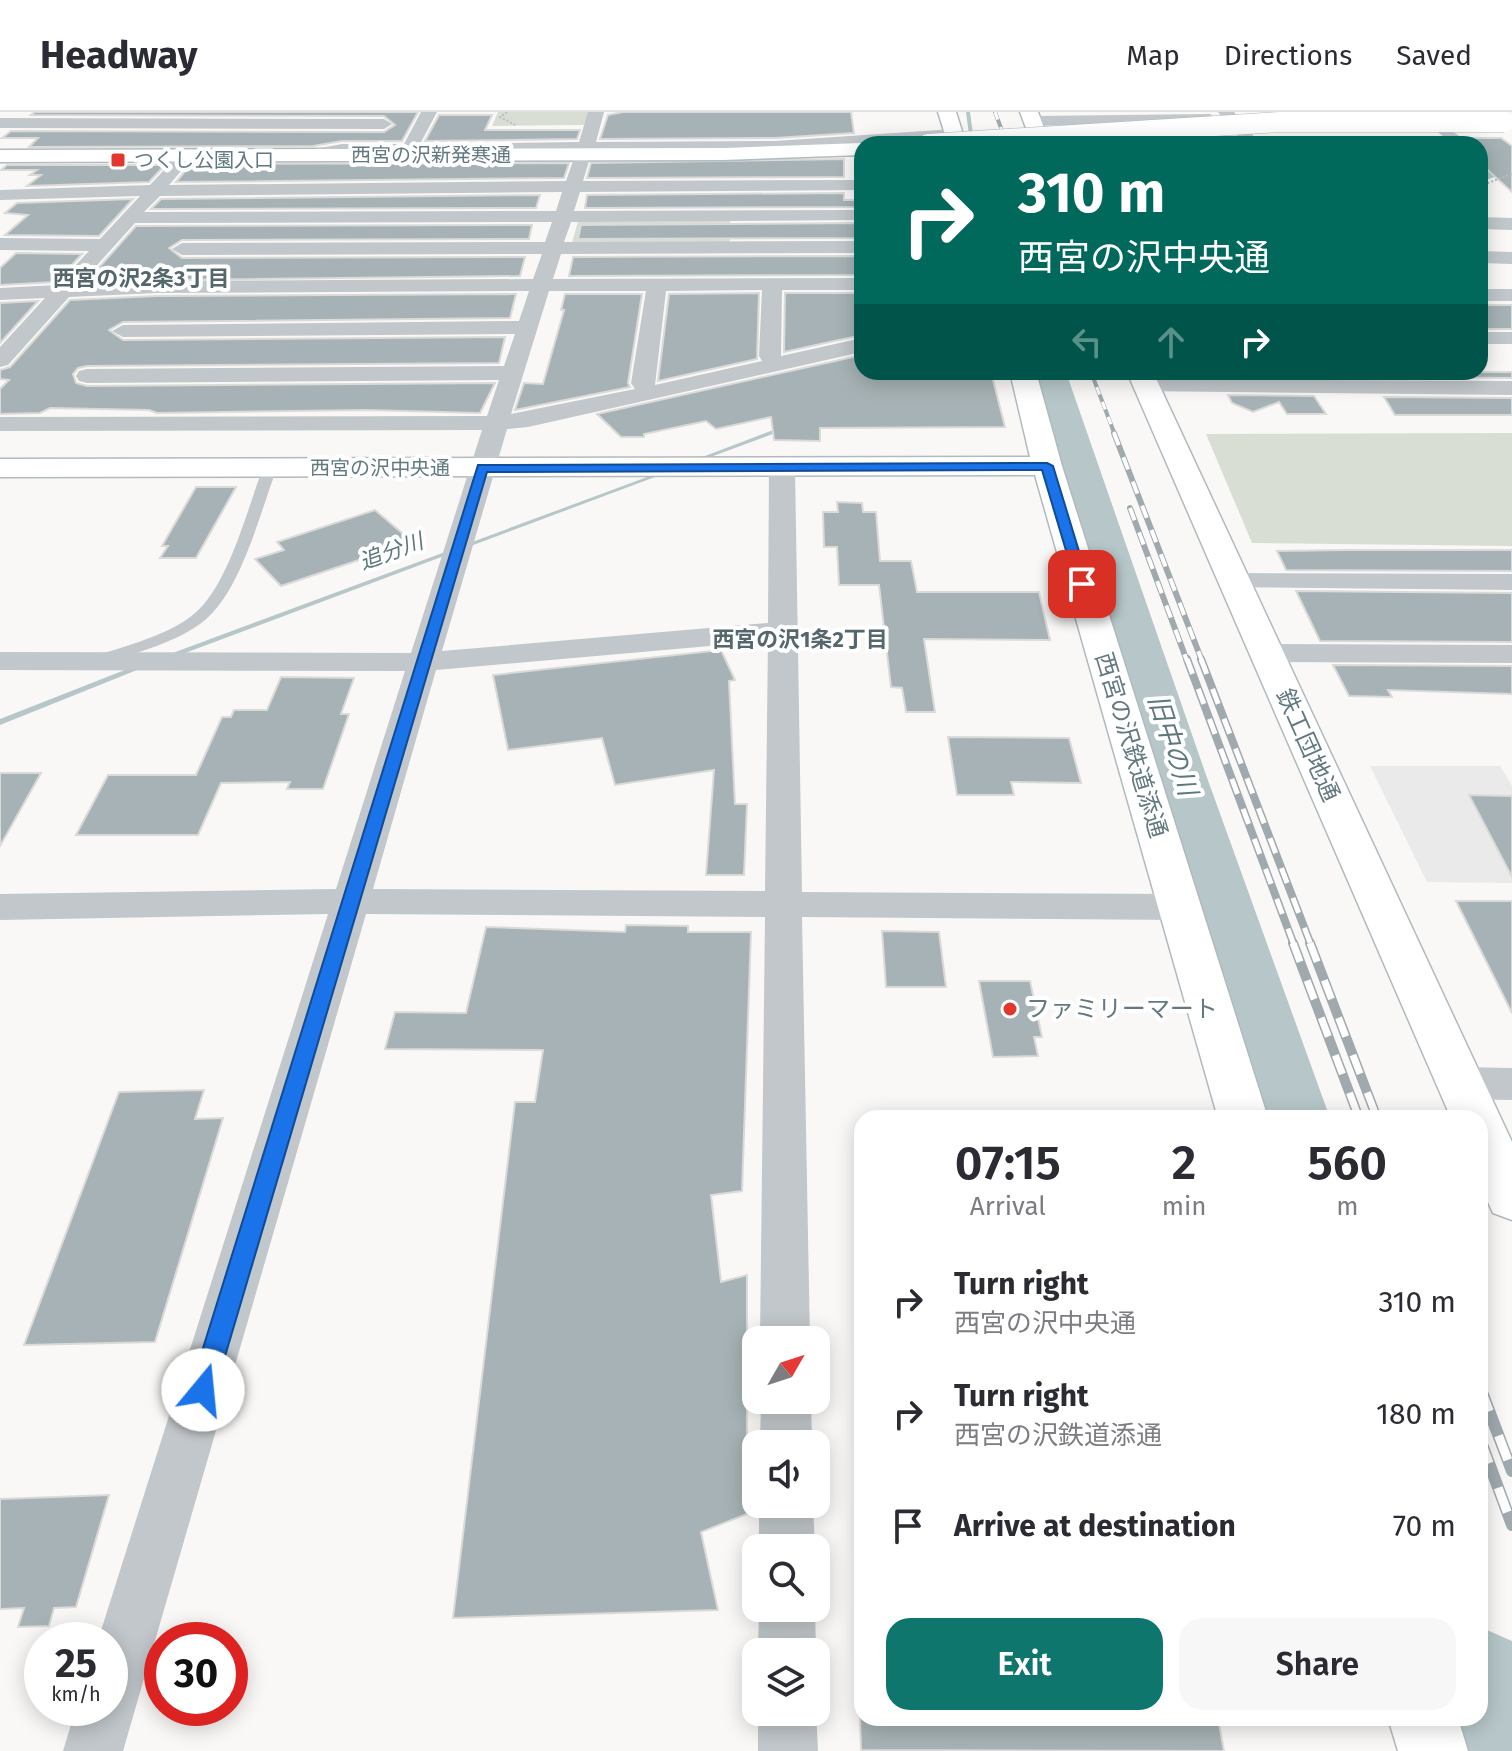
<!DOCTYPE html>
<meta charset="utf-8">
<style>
body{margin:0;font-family:"Fira Sans","Noto Sans JP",sans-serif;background:#f7f7f7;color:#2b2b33;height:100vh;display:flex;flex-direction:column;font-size:30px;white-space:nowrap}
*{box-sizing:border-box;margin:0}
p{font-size:26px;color:#7c7c81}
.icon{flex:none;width:44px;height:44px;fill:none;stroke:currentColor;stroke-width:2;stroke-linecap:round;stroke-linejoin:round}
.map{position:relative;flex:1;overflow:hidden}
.sheet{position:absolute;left:854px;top:998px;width:634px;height:616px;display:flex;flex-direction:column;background:#fff;border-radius:24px;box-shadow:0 4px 20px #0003}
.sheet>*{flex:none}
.banner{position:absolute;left:854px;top:24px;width:634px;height:244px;border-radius:24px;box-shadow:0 4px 20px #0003;background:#00695c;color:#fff;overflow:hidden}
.needle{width:52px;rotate:51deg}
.buttons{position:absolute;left:742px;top:1214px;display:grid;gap:16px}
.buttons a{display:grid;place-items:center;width:88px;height:88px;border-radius:16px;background:#fff;box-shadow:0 4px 20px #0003;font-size:40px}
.speed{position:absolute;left:24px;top:1510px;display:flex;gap:16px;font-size:40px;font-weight:700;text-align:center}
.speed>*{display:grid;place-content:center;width:104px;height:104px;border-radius:50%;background:#fff;box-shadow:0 4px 20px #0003;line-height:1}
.speed small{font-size:20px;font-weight:400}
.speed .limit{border:12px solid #d22;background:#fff;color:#111}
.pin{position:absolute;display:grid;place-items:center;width:68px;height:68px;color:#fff;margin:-34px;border-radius:16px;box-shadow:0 4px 12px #0006}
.me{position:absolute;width:88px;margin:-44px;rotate:17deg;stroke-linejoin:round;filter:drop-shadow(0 0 6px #0008)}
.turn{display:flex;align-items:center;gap:28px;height:168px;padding:0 32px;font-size:36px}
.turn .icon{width:104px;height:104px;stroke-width:2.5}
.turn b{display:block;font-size:56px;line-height:68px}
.lanes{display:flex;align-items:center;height:76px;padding:0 32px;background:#0003;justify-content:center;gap:40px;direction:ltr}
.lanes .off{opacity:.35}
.eta{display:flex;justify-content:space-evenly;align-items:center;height:136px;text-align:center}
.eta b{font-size:48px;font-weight:600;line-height:56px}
.action{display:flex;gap:16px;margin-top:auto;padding:16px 32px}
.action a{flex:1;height:92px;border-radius:24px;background:#0f766e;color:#fff;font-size:32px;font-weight:600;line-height:92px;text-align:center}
.action a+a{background:#f7f7f7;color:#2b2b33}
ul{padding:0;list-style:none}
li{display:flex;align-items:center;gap:24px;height:112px;padding:0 32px}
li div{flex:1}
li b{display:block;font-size:30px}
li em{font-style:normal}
header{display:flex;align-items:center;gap:48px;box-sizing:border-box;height:112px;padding:0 40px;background:#fff;border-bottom:2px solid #e1e1e2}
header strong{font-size:38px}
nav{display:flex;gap:44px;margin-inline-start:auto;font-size:28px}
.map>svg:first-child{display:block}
.built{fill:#e9eae9}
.green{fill:#d9ded5}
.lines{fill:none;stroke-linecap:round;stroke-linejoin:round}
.stream{fill:#b7c7c9;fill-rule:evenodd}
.river{fill:#b7c7c9;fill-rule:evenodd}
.building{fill:#a6b2b5;stroke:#dadad8;stroke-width:2}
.secondary-casing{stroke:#b1babd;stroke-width:3}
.path{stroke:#b9bec0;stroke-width:2;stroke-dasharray:2 2;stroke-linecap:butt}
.lane{fill:#c1c7ca;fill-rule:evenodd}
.street{fill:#c1c7ca;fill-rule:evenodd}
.secondary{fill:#fff;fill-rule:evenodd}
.rail-far4-casing{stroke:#a0aaae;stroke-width:4}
.rail-far3-casing{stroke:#a0aaae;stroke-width:6}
.rail-far2-casing{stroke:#a0aaae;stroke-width:8}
.rail-far1-casing{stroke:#a0aaae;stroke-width:10}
.rail-casing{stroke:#a0aaae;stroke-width:12}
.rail-far4{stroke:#fff;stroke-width:3;stroke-dasharray:8;stroke-linecap:butt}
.rail-far3{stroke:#fff;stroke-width:4;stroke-dasharray:13;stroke-linecap:butt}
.rail-far2{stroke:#fff;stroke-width:5;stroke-dasharray:16;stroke-linecap:butt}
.rail-far1{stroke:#fff;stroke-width:7;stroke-dasharray:20;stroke-linecap:butt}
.rail{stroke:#fff;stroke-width:9;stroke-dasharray:26;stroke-linecap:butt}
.secondary-bridge-casing{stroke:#b1babd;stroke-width:21;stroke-linecap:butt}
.secondary-bridge{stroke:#fff;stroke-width:20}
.route{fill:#1a73e8;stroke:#114b97;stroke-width:2}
.poi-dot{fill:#e4372b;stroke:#fff;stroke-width:3}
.labels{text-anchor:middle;stroke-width:8;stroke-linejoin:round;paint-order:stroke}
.far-street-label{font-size:20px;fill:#637981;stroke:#fff}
.far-poi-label{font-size:20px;fill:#637981;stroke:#fff;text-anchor:start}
.far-neighbourhood-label{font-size:22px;font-weight:bold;fill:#55666c;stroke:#fff}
.far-water-label{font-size:22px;font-style:italic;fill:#5e787c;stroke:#fff}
.street-label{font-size:24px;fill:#637981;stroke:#fff}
.poi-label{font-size:24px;fill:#637981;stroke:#fff;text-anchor:start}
.water-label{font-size:26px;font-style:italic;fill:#5e787c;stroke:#fff}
</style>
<header>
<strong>Headway</strong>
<nav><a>Map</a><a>Directions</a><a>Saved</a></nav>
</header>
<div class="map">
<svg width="1512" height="1639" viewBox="0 0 1512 1639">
<rect width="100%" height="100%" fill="#f9f8f6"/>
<polygon class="built" points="1370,654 1500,654 1512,674 1512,771 1427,770"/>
<g class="green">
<polygon points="498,0 591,0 587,12 583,13 492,14"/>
<polygon points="730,106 730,131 572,131 578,109"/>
<polygon points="1512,321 1512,434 1252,431 1206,322"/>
</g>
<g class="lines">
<g class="stream">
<polygon points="966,0 970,0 974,30 972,31 970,30"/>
<polygon points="784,314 787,316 786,317 697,350 692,349"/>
<polygon points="666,358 671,359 169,547 163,547 162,545"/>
<polygon points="140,552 146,552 147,554 0,613 0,607"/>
</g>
<g class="river">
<polygon points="1512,42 1512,59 1480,70 1480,53"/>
<polygon points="1032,260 1066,260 1205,660 1330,1006 1264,1006 1153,660"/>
<polygon points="1480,1515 1512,1529 1512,1639 1460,1639 1450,1606 1480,1606"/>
</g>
</g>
<g class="building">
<polygon points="35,0 418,0 402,29 342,29 313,34 29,35 38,26 2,26 11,19 384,20 395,13 384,4 31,3"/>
<polygon points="623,0 851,0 854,21 775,26 600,27 608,3"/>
<polygon points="439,3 492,3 485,18 580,18 577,27 425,29"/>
<polygon points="1466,26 1501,26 1512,34 1512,80 1480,51 1480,32 1473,32"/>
<polygon points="844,47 844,65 587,66 591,51"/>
<polygon points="569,51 564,66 176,70 191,52"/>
<polygon points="7,53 165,53 149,70 27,74 41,63 30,63 37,58 1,58"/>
<polygon points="844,81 844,88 862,88 862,95 585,96 587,83"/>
<polygon points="540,83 536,96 151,97 161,87"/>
<polygon points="133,87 99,124 5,123 28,103 5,101 17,91"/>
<polygon points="862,111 862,126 578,127 581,113"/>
<polygon points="532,113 529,127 182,128 169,136 182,146 525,145 520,164 87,169 136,114"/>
<polygon points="16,141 82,142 56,170 0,173 0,156"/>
<polygon points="862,144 862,163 569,164 573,145"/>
<polygon points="759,181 757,247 658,269 669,182"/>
<polygon points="785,181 862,181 862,223 784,240"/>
<polygon points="516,182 510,206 123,210 109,218 123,228 505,225 499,251 87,254 78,256 73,262 76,271 87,274 495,271 480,301 366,298 157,301 149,298 50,296 40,301 0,302 0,277 9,268 0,267 0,258 10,255 70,188 157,184"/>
<polygon points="565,182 642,182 628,271 630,275 515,298 524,271 543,272 564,198 561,198"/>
<polygon points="38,189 0,231 0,191"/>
<rect x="1480" y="193" width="32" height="24"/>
<polygon points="862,243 862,260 991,260 1005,315 820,316 820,329 774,328 771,305 716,317 706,309 644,322 644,325 621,325 597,302"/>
<polygon points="1216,260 1298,260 1301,265 1219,264"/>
<polygon points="1369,260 1512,260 1512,266 1372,265"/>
<polygon points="1228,283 1314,284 1326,302 1287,302 1279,290 1253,300 1232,291"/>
<polygon points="1384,285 1512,286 1512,303 1395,303"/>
<polygon points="196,375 236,375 196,446 160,446 168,434 162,434"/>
<polygon points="837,390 862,391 863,400 876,400 880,449 911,449 917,480 1039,480 1050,528 924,527 935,600 906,600 902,576 891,575 879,473 839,473 837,435 824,435 823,400 838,400"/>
<polygon points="375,398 409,427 395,432 398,435 281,474 255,447 284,438 277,430"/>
<polygon points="1347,438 1512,438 1512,459 1286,458 1277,439"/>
<polygon points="1296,479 1512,481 1512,530 1320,529"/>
<polygon points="721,538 735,568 729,569 735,692 747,692 744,763 706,763 714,658 615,673 602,626 508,638 493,563"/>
<polygon points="1333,553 1512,554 1512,582 1388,578 1392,585 1349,584"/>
<polygon points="281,565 354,566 341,602 349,602 323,677 287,677 290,670 221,671 198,723 76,723 108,663 196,663 222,605 231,605 234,598 267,598"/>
<polygon points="948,625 1069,626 1081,671 1011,670 1014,683 957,683"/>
<polygon points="0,661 41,661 0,734"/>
<polygon points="1469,683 1512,684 1512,765"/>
<polygon points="1456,789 1512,789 1512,901"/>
<polygon points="626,813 688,814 688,820 751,820 742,1079 711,1083 721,1170 747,1163 747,1402 701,1420 718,1498 453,1506 515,990 535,990 543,938 385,937 395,900 466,901 486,815 625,820"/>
<polygon points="882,819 939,820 946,875 886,875"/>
<polygon points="979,869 1030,869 1042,925 1034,925 1038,944 993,945"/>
<polygon points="204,978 195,1007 223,1006 155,1230 24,1233 119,980"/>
<polygon points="109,1383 76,1495 54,1496 49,1514 18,1515 24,1496 0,1497 0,1387"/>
<polygon points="860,1606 1218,1606 1224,1639 861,1638"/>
</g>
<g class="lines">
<g class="secondary-casing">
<g id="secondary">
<polygon points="938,0 956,0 966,32 948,32"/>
<polygon points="1020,0 1038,0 1050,32 1032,32"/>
<polygon points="862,31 865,32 862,32 862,43 724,48 0,50 0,38 724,36"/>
<polygon points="1010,260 1036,260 1062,354 1268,1006 1218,1006 1035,363 0,365 0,347 1030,345"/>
<path d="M1127,260H1153L1512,1030V1108L1493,1101C1475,1065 1480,1045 1480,1006H1451Z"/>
<polygon points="1388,1606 1458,1606 1468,1639 1398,1639"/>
</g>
</g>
<g class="path">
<polyline points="507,0 500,5 515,13"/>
<polyline points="1480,74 1512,62"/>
</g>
<path class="lane" d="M270,352L277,356C260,400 242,477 205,508C177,531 137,540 103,552H91V546C125,533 166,525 194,502C229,473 247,397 263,356Z"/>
<g class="street">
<polygon points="421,0 437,0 420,32 579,30 588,0 604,0 596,30 775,29 954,17 962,22 954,27 775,39 342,42 320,45 312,40 314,37 342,32 404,32"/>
<polygon points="1218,0 1234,0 1260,32 1244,32"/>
<polygon points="1210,2 1218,7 1215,10 1033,14 1025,9 1033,4"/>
<polygon points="0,6 384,7 392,12 384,17 0,16"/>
<polygon points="1440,10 1470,32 1452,32 1432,15"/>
<path d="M187,38L195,43L169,73L566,69L573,49L581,44L589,49L583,69L862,68V78L580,80L574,99L862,98V108L571,110L564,130L862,129V141L561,142L553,167L862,166V178H782L781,244L862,226V240L528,315L507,317L442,539L768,511L769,356L773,351H791L795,356L802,780L1179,782L1192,786L1198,795L1192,804L1179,808L802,805L810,1228H760L765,805L366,802L123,1639H63L76,1596H110V1528H98L328,802L0,808V782L336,777L405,559L0,558V540L411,541L482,318L0,319V305L487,304L499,268L87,271L79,269L76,264L79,259L87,257L504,254L515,222L123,225L112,219L123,213L519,209L529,179L157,181L69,185L8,253L0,255V235L45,186L0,188V176L57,173L89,139L0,138V126L100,127L140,84L0,88V78L150,73L181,40ZM562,80L556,99L144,100L160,84ZM552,110L545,130L182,131L172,137L182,143L542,142L533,167L157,169L80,172L135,111ZM762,178L759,244L762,249L655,273L666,179ZM549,179H646L631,271L635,277L511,302ZM768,529L765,779L373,777L436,558Z"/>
<polygon points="1480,105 1512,106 1512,118 1480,117"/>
<polygon points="1480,139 1512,140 1512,152 1480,151"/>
<rect x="1480" y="177" width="32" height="12"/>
<rect x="1480" y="220" width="32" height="12"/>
<polygon points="1146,267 1512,269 1512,283 1138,279 1135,274 1138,269"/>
<polygon points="1234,461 1512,462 1512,478 1224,475 1220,469 1224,463"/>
<polygon points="1266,532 1512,533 1512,551 1266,550 1255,547 1251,541 1255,535"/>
<polygon points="1460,955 1512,956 1512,988 1460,987 1445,983 1439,971 1445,959"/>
<polygon points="761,1288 811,1288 812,1332 760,1332"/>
<polygon points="759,1392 813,1392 815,1436 759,1436"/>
<polygon points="759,1496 815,1496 816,1540 758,1540"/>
<polygon points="816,1596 818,1639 758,1639 758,1600 816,1600"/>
</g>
<use href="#secondary" class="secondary"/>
<g class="rail-far4-casing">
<g id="rail-far4">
<polyline points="995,0 1007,32"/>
<polyline points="1091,260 1115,323"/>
</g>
</g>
<g class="rail-far3-casing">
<g id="rail-far3">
<polyline points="1114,321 1202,549"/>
<polyline points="1130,396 1187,549"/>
</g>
</g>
<g class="rail-far2-casing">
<g id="rail-far2">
<polyline points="1187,547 1294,833"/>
<polyline points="1201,547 1311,833"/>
</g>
</g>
<g class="rail-far1-casing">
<g id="rail-far1">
<polyline points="1293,831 1359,1006"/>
<polyline points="1310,831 1377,1006"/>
</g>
</g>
<g class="rail-casing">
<g id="rail">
<polyline points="1480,1275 1512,1359"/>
<polyline points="1480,1327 1512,1413"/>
</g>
</g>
<use href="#rail-far4" class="rail-far4"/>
<use href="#rail-far3" class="rail-far3"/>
<use href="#rail-far2" class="rail-far2"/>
<use href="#rail-far1" class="rail-far1"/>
<use href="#rail" class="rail"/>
<g class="secondary-bridge-casing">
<polyline id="secondary-bridge" points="928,32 1280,10 1504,10"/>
</g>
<use href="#secondary-bridge" class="secondary-bridge"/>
</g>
<polygon class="route" points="1047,351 1053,354 1089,472 1087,474 1076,472 1042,358 487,360 215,1278 211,1286 203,1289 194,1286 190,1278 478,353"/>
<g class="poi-dot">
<rect x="110" y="40" width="16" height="16" rx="4"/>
<circle cx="1010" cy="897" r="8"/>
</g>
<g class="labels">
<g class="far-street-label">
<text x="431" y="50">西宮の沢新発寒通</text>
<text x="380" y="363">西宮の沢中央通</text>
</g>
<g class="far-poi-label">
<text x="134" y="55">つくし公園入口</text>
</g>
<g class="far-neighbourhood-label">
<text x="141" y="174">西宮の沢2条3丁目</text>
<text x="800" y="535">西宮の沢1条2丁目</text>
</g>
<g class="far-water-label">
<text transform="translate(391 439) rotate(-20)" y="8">追分川</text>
</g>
<g class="street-label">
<text transform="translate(1131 633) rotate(73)" y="8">西宮の沢鉄道添通</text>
<text transform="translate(1308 633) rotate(66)" y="8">鉄工団地通</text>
</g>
<g class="poi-label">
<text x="1026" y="905">ファミリーマート</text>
</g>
<g class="water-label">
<text transform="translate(1173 633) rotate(72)" y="9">旧中の川</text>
</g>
</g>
</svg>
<div class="buttons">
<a><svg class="needle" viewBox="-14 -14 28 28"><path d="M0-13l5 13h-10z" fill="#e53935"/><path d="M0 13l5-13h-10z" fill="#7c7c81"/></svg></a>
<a><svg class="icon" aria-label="sound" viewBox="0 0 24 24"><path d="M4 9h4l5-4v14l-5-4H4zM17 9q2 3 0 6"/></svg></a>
<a><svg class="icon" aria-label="search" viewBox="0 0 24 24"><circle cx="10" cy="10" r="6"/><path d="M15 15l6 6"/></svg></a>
<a><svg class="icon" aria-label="layers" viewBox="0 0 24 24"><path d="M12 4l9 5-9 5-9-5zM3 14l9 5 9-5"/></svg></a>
</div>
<div class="speed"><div>25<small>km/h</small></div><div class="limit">30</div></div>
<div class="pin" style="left:1082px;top:472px;background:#d93025"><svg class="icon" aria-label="arrive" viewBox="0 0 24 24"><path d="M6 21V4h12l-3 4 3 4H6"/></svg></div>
<svg class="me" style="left:203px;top:1278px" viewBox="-20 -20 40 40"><circle r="19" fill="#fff"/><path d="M0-13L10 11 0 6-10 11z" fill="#1a73e8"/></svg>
<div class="banner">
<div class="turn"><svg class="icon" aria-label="right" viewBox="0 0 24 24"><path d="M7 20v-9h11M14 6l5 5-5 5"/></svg><div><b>310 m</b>西宮の沢中央通</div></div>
<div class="lanes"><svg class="icon off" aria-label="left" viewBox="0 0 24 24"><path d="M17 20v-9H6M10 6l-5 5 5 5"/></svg><svg class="icon off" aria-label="ahead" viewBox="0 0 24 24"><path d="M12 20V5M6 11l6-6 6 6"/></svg><svg class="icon" aria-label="right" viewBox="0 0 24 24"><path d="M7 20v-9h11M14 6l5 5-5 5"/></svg></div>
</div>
<section class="sheet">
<div class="eta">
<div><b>07:15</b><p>Arrival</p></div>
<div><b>2</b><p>min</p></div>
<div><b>560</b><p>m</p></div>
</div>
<ul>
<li><svg class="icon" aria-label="right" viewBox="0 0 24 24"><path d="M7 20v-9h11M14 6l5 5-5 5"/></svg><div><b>Turn right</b><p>西宮の沢中央通</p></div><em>310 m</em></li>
<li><svg class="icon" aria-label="right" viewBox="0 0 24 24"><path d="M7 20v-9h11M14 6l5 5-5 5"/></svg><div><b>Turn right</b><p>西宮の沢鉄道添通</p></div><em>180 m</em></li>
<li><svg class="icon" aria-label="arrive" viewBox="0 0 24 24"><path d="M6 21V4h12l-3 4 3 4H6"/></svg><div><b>Arrive at destination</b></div><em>70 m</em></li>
</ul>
<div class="action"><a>Exit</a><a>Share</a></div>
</section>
</div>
